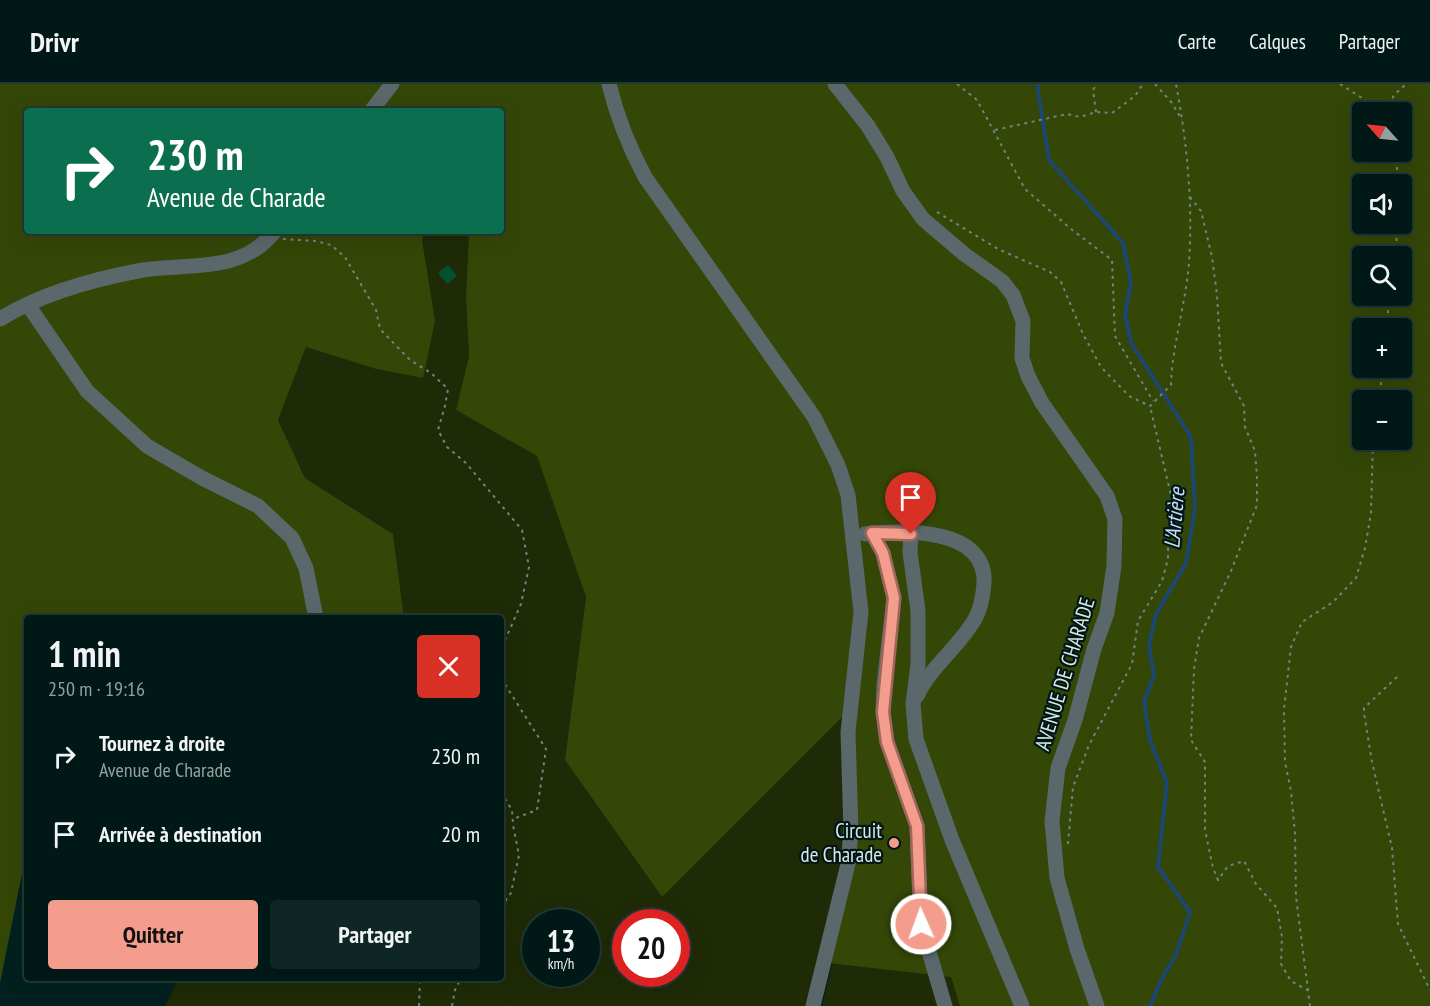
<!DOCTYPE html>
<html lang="fr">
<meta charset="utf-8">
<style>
body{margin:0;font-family:"PT Sans Narrow",sans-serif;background:#0e2624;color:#f1f3f6;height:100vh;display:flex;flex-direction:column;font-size:22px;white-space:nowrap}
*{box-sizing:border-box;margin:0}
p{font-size:20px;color:#95a0a1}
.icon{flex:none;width:33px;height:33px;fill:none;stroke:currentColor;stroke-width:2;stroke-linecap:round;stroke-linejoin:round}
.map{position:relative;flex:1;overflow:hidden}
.sheet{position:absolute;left:24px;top:531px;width:480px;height:366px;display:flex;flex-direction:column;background:#001917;border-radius:6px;box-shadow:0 6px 24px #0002,0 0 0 2px #223836}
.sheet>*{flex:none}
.banner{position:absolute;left:24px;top:24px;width:480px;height:126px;border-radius:6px;box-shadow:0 6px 24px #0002,0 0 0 2px #223836;background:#0b6e4f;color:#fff;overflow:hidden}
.needle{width:39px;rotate:297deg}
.tools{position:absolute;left:1352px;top:18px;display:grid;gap:12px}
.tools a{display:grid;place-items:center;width:60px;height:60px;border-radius:6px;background:#001917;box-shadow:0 6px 24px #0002,0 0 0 2px #223836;font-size:30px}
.speed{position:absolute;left:522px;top:825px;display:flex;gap:12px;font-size:30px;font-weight:700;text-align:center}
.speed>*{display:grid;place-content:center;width:78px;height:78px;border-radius:50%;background:#001917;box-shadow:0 6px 24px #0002,0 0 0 2px #223836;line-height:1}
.speed small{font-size:15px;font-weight:400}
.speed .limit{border:9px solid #d22;background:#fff;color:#111}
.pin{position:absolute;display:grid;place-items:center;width:51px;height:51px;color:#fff;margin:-62px -26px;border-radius:50% 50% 50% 0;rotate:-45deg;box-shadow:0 0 6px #0007}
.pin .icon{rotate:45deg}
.me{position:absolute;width:66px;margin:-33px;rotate:358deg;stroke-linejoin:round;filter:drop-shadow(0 0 4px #0008)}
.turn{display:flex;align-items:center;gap:21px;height:126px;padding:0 24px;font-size:27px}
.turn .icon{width:78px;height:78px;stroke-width:2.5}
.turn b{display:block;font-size:42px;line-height:51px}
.round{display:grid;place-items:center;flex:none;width:63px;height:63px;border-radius:6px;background:#0e2624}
.overview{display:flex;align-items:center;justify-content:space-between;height:102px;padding:0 24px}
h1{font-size:36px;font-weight:800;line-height:45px}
.action{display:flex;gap:12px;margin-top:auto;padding:12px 24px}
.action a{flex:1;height:69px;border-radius:6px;background:#f49d8d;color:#111;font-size:24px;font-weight:800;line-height:69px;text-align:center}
.action a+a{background:#0e2624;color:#f1f3f6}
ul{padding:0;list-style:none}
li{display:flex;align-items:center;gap:18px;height:78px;padding:0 24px}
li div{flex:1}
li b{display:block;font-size:22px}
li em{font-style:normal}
header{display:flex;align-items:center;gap:36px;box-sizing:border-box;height:84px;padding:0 30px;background:#001917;border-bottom:2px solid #223836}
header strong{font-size:28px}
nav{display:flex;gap:33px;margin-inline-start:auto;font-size:21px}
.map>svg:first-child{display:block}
.green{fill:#1f2b07;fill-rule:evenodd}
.forest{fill:#344707;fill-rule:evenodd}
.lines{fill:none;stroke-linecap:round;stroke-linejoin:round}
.stream{stroke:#1d4773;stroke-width:4}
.building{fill:#035131}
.path{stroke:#6c8684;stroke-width:2;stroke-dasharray:3 4.5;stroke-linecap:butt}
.minor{stroke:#5a686c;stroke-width:15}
.route-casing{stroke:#9f665c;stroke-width:15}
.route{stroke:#f49d8d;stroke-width:10}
.poi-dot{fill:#f49d8d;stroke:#001615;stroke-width:2}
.labels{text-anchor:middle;stroke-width:4.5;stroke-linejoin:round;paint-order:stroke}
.street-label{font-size:21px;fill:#d6e9e7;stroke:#001615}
.poi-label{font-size:21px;fill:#d6e9e7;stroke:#001615;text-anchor:end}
.water-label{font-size:22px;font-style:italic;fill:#c6defb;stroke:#001615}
</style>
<header>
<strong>Drivr</strong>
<nav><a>Carte</a><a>Calques</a><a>Partager</a></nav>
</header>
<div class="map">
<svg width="1430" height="922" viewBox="0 0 1430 922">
<rect width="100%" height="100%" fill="#00211f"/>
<g class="green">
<path d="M424,147H469L466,214L469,272L456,326L537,371L586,513L565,676L662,813L853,621L848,772L813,922H165L179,894H501V534H404L393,450L305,394L278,336L306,263L376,285L423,294L422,156ZM536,838H586V890H536ZM626,838H676V890H626Z"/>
<polygon points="859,754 975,922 822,922 849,811"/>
</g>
<path class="forest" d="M0,0H1430V922H960L951,893L829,879L856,755L853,622L662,813L565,676L586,513L537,372L456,326L469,272L466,214L469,147H501V27H27V147H424L422,156L435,237L423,294L376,285L306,263L278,336L305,394L393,450L404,534H27V765L0,899ZM1362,28H1401V68H1362ZM1362,100H1401V140H1362ZM1362,172H1401V212H1362ZM1362,244H1401V284H1362ZM1362,316H1401V356H1362Z"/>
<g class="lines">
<polyline class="stream" points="1037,0 1049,76 1123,159 1131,199 1125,230 1131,259 1191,353 1195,425 1186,479 1156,530 1149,561 1154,592 1144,617 1150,656 1167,699 1158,783 1190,828 1176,871 1161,896 1150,922"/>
</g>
<polygon class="building" points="448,181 457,192 447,200 438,189"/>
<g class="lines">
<g class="path">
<polyline points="957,0 977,16 1025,105 1071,145 1112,176 1115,252 1153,317"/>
<polyline points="1155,0 1172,19 1182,36"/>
<polyline points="1340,0 1384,28"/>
<polyline points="1096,28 1093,6 1097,0"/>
<polyline points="1386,28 1394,11 1406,0"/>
<polyline points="995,46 1067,30 1080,33 1096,28 1112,29 1135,12 1143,0"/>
<polyline points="1396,68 1398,100"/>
<polyline points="1190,113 1201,127 1212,173 1217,211 1221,279 1244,322 1245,343 1255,367 1257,393 1257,421 1231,487 1199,554 1194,585 1191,656 1205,678 1205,746 1213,784 1218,796 1228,782 1244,777 1256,800 1277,824 1282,853 1281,880 1291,897 1307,906"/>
<path d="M937,128L998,165L1050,188L1061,198L1083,250L1101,283L1129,312L1150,322L1171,301C1172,261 1186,220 1189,178C1193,119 1187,58 1176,0"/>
<polyline points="283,155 315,157 331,161 345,173 376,226 380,245 410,276 431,289 448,305 445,322 438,346 447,363 466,379 522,446 529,483 521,520 506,554 501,559"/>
<polyline points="1396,172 1397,140"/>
<polyline points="1386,244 1390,212"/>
<polyline points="1379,316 1383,284"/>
<polyline points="1397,593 1364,624 1364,629 1372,678 1392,764 1398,840 1430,906"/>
<polyline points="501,594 546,665 537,726 513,735"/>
<polyline points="501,708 512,726 513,741 519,771 511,809 501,823"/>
<polyline points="1068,760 1073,703 1089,661 1132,580 1138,537 1162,497 1168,475 1168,457 1177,437 1150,322"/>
<polyline points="419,922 420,894"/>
<polyline points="452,922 455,906 461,894"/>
<polyline points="1310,922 1296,813 1295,750 1291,707 1285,678 1284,625 1291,563 1302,538 1333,518 1356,494 1365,464 1371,429 1373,356"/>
</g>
<g class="minor">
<path d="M609,0C617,33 629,63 645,93L814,333L838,381L848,411L861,528L848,648L851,747L848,780L813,922"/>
<polyline points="835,0 868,42 887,73 903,107 923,135 964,170 1002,197 1013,211 1023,237 1022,274 1028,292 1042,319 1107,412 1115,435 1114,482 1107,529 1094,565 1075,636 1058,684 1052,737 1057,794 1077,865 1097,922"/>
<polyline points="371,27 392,0"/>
<polyline points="28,221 87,307 147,362 202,394 258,422 292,454 306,484 316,534"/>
<path d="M0,235C42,209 94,195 143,186C190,179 241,190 275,147"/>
<polyline points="872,449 883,469 894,514 884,600 883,628 887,658 917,742 921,840 945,922"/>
<path d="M865,450C903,446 988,443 984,500C983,512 981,524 975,535C959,563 930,583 917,612"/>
<polyline points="911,450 910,468 918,527 918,580 913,620 916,655 952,756 1022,922"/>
</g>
</g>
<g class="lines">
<g class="route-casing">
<polyline id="route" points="911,450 872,449 883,469 894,514 883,628 887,658 917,742 921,840"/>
</g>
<use href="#route" class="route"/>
</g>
<circle class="poi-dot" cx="894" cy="759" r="6"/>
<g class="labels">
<g class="street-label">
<text transform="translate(1065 590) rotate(-73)" y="7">AVENUE DE CHARADE</text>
</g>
<g class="poi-label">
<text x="882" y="754">Circuit<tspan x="882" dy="24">de Charade</tspan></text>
</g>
<g class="water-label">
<text transform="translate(1174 434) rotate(-85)" y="8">L'Artière</text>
</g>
</g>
</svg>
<div class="tools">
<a><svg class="needle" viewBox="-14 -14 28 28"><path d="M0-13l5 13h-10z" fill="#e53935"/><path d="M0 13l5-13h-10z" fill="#95a0a1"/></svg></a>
<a><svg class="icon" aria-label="sound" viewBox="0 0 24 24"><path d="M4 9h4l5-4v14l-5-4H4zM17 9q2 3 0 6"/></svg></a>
<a><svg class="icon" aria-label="search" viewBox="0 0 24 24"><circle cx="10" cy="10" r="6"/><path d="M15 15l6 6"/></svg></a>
<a>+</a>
<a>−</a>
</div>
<div class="speed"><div>13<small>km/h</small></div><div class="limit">20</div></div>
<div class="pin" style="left:911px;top:450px;background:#d93025"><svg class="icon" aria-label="arrive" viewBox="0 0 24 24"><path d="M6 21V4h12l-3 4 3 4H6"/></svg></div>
<svg class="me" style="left:921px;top:840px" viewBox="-20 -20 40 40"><circle r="17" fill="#f49d8d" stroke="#fff" stroke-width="3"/><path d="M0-11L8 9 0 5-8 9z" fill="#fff"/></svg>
<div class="banner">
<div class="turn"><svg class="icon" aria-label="right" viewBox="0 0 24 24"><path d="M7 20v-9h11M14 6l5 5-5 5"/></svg><div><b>230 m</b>Avenue de Charade</div></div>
</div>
<section class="sheet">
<div class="overview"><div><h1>1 min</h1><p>250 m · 19:16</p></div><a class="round" style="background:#d93025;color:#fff"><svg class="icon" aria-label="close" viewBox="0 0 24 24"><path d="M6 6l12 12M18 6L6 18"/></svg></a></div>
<ul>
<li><svg class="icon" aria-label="right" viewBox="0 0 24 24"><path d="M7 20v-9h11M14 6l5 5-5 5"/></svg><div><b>Tournez à droite</b><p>Avenue de Charade</p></div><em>230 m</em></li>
<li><svg class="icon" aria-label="arrive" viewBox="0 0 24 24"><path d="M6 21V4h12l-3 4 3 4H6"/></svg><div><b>Arrivée à destination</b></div><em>20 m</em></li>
</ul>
<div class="action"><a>Quitter</a><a>Partager</a></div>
</section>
</div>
